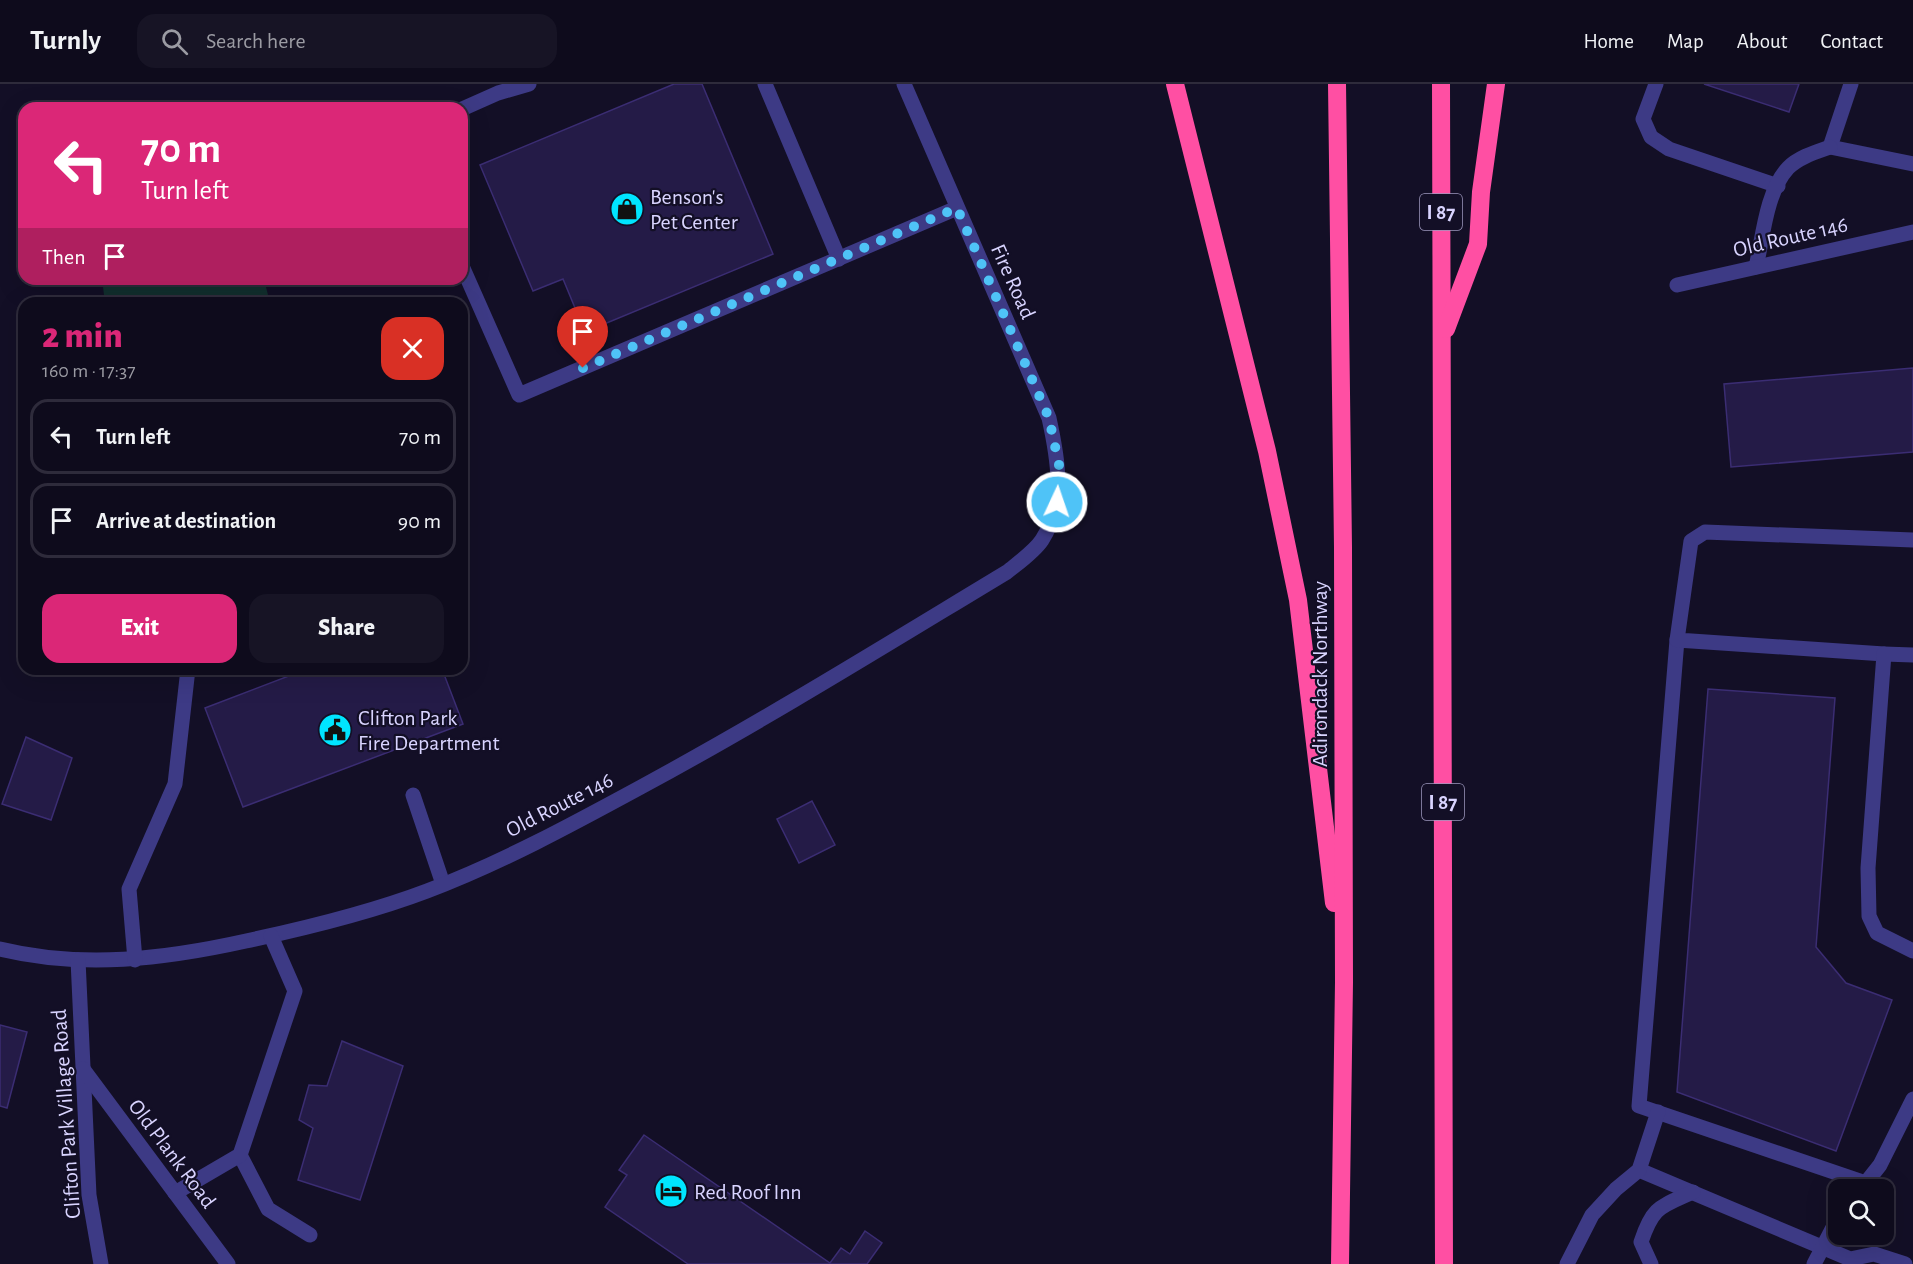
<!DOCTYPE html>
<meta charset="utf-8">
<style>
body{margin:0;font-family:"Alegreya Sans",sans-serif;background:#171425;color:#f1f3f6;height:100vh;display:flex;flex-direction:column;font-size:22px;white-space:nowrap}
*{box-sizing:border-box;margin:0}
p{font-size:20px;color:#9b9ba3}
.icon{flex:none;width:33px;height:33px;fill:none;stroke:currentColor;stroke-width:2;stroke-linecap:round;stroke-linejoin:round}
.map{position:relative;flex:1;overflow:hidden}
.side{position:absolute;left:18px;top:213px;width:450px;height:378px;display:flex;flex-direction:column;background:#0e0b1c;border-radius:18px;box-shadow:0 6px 24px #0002,0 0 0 2px #2e2b3b}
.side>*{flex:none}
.hud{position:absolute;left:18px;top:18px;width:450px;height:183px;border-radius:18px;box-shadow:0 6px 24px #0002,0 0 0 2px #2e2b3b;background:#db2777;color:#fff;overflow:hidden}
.fabs{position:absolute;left:1828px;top:1095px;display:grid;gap:12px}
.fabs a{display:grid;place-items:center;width:66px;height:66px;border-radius:12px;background:#0e0b1c;box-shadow:0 6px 24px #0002,0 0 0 2px #2e2b3b;font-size:30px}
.pin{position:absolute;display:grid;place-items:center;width:51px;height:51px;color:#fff;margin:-62px -26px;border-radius:50% 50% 50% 0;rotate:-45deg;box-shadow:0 0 6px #0007}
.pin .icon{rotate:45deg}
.me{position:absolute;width:66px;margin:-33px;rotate:3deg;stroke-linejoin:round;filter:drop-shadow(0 0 4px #0008)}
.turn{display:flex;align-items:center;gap:21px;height:126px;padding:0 24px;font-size:27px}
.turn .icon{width:78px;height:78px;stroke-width:2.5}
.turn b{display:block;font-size:42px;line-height:51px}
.then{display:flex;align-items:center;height:57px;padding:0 24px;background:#0003;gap:12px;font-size:22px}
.round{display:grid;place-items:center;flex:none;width:63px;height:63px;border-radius:18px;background:#171425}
.head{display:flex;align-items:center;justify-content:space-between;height:102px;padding:0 24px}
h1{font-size:36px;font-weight:800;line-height:45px;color:#db2777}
.cta{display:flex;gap:12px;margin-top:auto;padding:12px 24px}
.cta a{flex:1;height:69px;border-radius:18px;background:#db2777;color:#fff;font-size:24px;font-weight:800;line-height:69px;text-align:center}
.cta a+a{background:#171425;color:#f1f3f6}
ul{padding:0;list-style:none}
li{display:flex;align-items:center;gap:18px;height:75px;margin:0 12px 9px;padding:0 12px;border:3px solid #2e2b3b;border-radius:18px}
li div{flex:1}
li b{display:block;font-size:22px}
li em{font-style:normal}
header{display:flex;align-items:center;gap:36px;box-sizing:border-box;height:84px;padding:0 30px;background:#0e0b1c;border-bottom:2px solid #2e2b3b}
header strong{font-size:28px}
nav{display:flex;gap:33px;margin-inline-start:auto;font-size:21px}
.search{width:420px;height:54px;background:#171425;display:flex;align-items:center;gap:15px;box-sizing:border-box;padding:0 21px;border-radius:18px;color:#9b9ba3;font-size:22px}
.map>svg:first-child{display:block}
.green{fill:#12302f}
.building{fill:#241b47;stroke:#3b2d73;stroke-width:1.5}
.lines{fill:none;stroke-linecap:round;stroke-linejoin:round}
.minor{stroke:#3d3a85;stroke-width:15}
.highway{stroke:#ff4fa3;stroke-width:18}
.route{stroke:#4fc3f7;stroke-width:10;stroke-dasharray:0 18}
.labels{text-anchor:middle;stroke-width:4.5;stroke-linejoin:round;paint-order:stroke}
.shield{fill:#130f26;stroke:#9e99be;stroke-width:1.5}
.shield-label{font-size:21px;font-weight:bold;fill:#d9d4ff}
.poi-label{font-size:22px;fill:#d9d4ff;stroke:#130f26;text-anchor:start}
.street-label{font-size:22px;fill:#d9d4ff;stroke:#130f26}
</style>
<header>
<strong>Turnly</strong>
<div class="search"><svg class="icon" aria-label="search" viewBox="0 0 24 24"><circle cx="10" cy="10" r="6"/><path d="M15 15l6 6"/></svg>Search here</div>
<nav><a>Home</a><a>Map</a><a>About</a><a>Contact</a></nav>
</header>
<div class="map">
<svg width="1913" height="1180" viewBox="0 0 1913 1180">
<rect width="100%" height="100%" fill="#130f26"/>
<polygon class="green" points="102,195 264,195 270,219 105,219"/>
<g class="building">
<polygon points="674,0 702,0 773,170 585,248 563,195 533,207 480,81"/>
<polygon points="1704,0 1799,0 1789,28"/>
<polygon points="1913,284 1913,368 1731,383 1724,300"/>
<polygon points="307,585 442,585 463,640 243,723 205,624"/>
<polygon points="1708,605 1835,614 1816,863 1846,899 1892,916 1836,1067 1677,1008"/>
<polygon points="26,653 72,674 51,736 2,720"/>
<polygon points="812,717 835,761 799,779 777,735"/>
<polygon points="0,941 27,948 7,1024 0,1022"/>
<polygon points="342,957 403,982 360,1116 298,1096 313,1044 299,1036 309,1001 327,1002"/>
<polygon points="644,1051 830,1179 841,1164 850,1170 865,1147 882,1159 867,1180 688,1180 605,1123 627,1091 619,1086"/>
</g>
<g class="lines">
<g class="minor">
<polyline points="765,0 839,175"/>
<polyline points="1656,0 1643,35 1651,53 1669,65 1778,102"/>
<polyline points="1851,0 1830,63 1913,80"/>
<polyline points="462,25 498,9 529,0"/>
<polyline points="462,182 519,311 957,124"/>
<path d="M1756,183C1763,153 1766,108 1788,84C1799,73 1816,68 1830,63"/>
<polyline points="1677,201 1913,148"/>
<polyline points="1677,556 1639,1022 1866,1099"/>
<polyline points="1884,570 1677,556 1691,457 1705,448 1913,456"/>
<polyline points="1913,571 1884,570 1868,784 1869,832 1877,849 1913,867"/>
<polyline points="413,711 443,800"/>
<path d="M0,865C82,885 165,875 246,857C307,844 369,829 427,807C501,779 571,741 641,703C765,636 886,561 1007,488C1018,479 1034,468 1042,456C1066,418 1058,375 1049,334L904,0"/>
<polyline points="78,876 89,1111 101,1180"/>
<polyline points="135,876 129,805 175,700 188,585"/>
<polyline points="83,985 228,1180"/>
<polyline points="240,1071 268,1125 310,1151"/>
<polyline points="1639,1086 1850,1175 1874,1170 1905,1180"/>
<polyline points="1861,1105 1880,1081 1913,1015"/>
<polyline points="175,1109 240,1071 295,907 271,852"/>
<polyline points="1567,1180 1592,1131 1616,1105 1639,1086 1658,1028"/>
<path d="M1651,1180L1641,1158C1653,1122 1660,1123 1693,1108"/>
<polyline points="1814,1180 1839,1132"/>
</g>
<g class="highway">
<polyline points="1175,0 1267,367 1298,516 1334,819"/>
<polyline points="1337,0 1343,463 1344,898 1340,1180"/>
<polyline points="1441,0 1444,1180"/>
<polyline points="1446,245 1478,160 1481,108 1496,0"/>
</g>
</g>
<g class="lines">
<polyline class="route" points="583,284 957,124 1049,334 1059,381 1057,418"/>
</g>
<defs>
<g id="shop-disc" transform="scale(1.725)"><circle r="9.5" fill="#00e5ff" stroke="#130f26"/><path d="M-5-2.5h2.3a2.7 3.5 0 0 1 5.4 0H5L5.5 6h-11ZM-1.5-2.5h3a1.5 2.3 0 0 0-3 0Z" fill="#111"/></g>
<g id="civic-disc" transform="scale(1.725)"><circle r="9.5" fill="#00e5ff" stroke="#130f26"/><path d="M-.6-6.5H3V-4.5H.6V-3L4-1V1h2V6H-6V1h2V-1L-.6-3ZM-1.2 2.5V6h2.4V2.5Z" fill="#111"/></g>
<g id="hotel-disc" transform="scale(1.725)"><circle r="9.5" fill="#00e5ff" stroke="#130f26"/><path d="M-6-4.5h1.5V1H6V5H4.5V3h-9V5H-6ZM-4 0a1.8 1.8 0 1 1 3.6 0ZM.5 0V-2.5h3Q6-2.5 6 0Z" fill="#111"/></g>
</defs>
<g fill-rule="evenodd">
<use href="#shop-disc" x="627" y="125"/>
<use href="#civic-disc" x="335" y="646"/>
<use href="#hotel-disc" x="671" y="1107"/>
</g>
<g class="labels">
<g class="shield">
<rect x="1420" y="110" width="42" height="36" rx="4.5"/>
<rect x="1422" y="700" width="42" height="36" rx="4.5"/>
</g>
<g class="shield-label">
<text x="1441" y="135">I 87</text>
<text x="1443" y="725">I 87</text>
</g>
<g class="poi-label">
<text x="650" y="120">Benson's<tspan x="650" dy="25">Pet Center</tspan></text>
<text x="358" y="641">Clifton Park<tspan x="358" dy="25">Fire Department</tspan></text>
<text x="694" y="1115">Red Roof Inn</text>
</g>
<g class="street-label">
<text transform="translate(1790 152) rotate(-13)" y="8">Old Route 146</text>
<text transform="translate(1014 197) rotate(66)" y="8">Fire Road</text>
<text transform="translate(1319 590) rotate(-90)" y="8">Adirondack Northway</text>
<text transform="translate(559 720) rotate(-27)" y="8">Old Route 146</text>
<text transform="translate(65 1030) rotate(-94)" y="8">Clifton Park Village Road</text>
<text transform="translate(173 1069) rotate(53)" y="8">Old Plank Road</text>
</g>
</g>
</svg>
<div class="fabs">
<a><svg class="icon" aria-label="search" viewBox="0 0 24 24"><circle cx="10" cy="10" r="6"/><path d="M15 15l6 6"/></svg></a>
</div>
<div class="pin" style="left:583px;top:284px;background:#d93025"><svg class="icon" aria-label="arrive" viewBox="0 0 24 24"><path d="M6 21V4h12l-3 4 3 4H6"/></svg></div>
<svg class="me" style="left:1057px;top:418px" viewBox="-20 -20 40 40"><circle r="17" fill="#4fc3f7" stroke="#fff" stroke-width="3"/><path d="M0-11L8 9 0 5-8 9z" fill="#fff"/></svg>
<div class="hud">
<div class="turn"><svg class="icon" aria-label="left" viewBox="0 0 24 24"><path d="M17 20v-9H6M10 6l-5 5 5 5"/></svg><div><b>70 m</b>Turn left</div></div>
<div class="then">Then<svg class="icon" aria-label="arrive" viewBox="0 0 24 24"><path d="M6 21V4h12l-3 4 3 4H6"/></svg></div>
</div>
<section class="side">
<div class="head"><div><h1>2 min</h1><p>160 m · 17:37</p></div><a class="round" style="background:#d93025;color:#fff"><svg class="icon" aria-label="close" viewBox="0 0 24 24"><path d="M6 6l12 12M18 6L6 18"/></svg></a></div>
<ul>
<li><svg class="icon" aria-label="left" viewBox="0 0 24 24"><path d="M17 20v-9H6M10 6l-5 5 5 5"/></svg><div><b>Turn left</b></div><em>70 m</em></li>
<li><svg class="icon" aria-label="arrive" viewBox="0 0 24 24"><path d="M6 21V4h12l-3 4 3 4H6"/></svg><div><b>Arrive at destination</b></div><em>90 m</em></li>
</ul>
<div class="cta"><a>Exit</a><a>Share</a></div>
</section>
</div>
